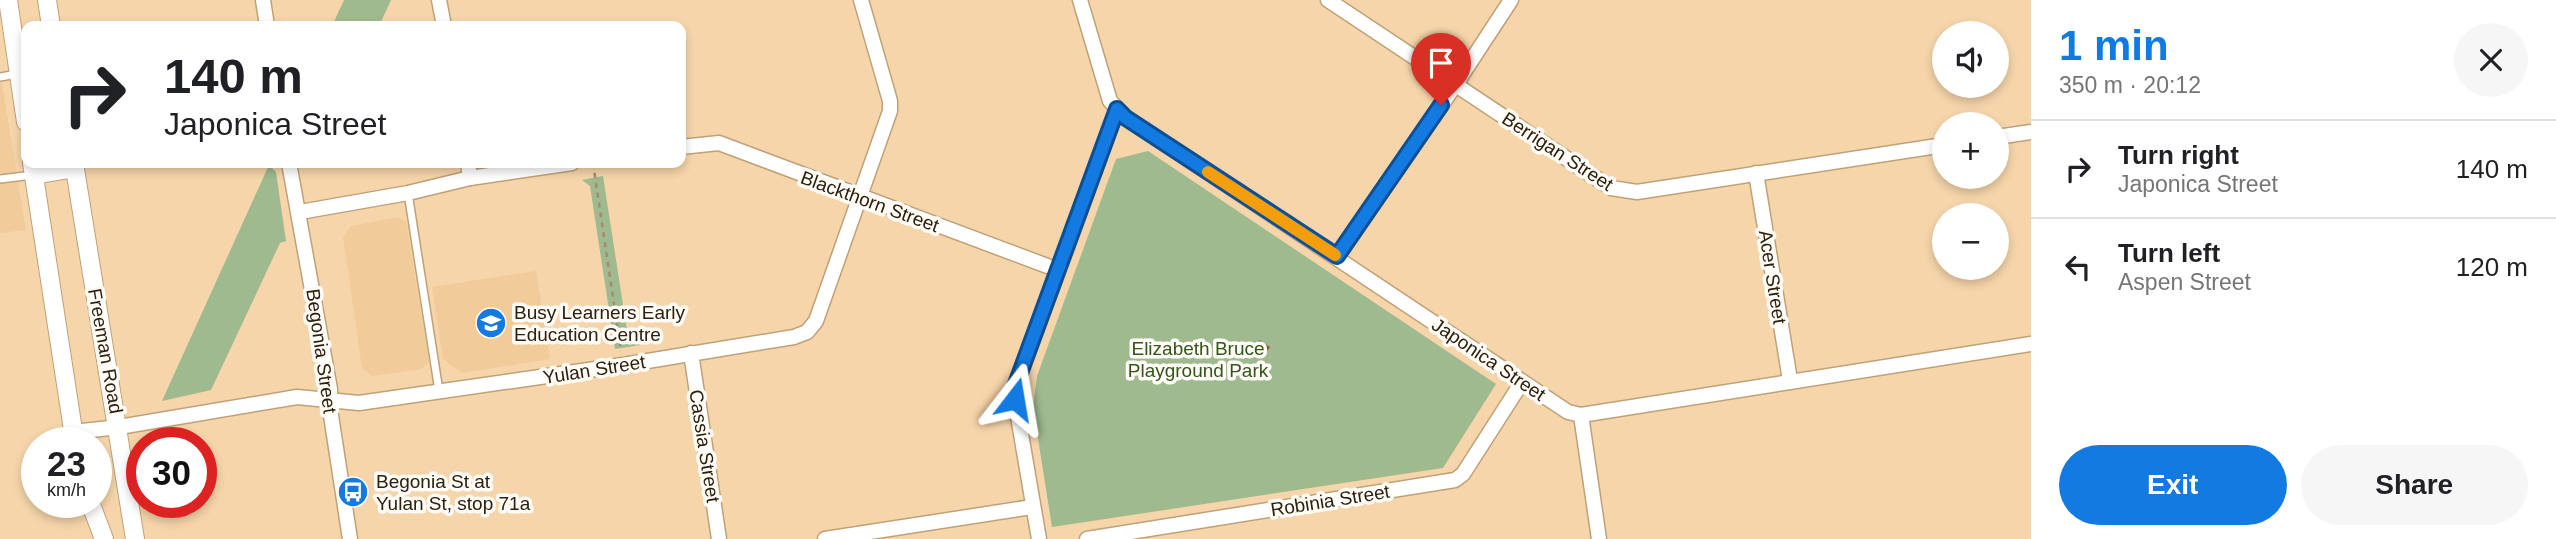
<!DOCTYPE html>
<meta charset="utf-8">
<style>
body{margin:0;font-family:Helvetica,sans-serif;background:#f6f6f6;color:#202124;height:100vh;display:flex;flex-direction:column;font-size:26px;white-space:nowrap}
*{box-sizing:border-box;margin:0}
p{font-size:23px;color:#757577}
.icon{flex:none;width:38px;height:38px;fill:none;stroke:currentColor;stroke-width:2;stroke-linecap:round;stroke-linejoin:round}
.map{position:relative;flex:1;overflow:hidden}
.panel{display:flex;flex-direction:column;background:#fff;width:525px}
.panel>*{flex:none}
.top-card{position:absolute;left:21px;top:21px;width:665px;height:147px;border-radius:14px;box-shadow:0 4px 10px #0003;background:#fff;color:#202124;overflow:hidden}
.tools{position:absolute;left:1932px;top:21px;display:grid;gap:14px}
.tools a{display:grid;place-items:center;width:77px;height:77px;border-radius:50%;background:#fff;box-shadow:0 4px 10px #0003;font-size:35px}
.speed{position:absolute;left:21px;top:427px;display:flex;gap:14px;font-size:35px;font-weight:700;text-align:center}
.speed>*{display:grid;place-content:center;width:91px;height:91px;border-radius:50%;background:#fff;box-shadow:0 4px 10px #0003;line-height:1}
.speed small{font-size:18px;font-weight:400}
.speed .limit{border:10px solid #d22;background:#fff;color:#111}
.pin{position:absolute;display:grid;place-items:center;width:60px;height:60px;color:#fff;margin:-72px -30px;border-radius:50% 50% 50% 0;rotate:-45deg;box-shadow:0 0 7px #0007}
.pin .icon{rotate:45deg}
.me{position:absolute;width:77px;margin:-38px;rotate:14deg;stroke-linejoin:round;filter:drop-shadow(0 0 5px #0008)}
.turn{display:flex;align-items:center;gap:24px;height:147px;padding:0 28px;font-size:32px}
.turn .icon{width:91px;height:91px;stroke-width:2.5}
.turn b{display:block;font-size:49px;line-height:60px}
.round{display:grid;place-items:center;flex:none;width:74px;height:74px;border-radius:37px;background:#f6f6f6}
.head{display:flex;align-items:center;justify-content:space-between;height:119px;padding:0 28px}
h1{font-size:42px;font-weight:600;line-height:52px;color:#137ae2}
.button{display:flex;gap:14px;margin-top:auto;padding:14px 28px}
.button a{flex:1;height:80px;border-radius:42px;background:#137ae2;color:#fff;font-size:28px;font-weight:600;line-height:80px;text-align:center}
.button a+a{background:#f6f6f6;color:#202124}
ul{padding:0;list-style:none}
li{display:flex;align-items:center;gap:21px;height:98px;padding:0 28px;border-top:2px solid #e0e0e0}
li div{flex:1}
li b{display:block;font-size:26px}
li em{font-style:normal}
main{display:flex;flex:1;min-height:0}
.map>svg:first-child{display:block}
.built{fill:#f1cb99}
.green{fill:#9eba8e}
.building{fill:#905830}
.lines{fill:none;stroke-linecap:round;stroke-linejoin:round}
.service-casing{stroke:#c0a177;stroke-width:10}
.minor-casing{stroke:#c0a177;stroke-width:17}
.tertiary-casing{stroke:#c0a177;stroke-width:20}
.path{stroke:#a58c6c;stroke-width:2.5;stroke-dasharray:5 5;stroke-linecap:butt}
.service{stroke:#fff;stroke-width:7}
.minor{stroke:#fff;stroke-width:14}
.tertiary{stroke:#fff;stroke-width:18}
.route-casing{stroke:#0c4f93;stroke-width:18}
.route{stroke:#137ae2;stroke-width:12}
.slow{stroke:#f59e0b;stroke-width:12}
.labels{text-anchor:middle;stroke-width:7;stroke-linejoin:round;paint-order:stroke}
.street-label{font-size:19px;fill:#2c200f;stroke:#fffcf7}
.poi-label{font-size:19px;fill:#2c200f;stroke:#fffcf7;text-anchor:start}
.park-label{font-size:19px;fill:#33561a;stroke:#fffcf7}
</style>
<main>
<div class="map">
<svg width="2031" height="539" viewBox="0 0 2031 539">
<rect width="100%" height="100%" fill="#f6d5aa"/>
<g class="built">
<polygon points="0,71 26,230 0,233"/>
<polygon points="398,217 406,221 429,362 421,369 372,376 362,368 343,237 351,226"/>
<polygon points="536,271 550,359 462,373 443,359 432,287"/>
</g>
<g class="green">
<polygon points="344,0 391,0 379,26 332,26"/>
<polygon points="1148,151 1496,384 1443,468 1052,527 1033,407 1037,376 1116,159"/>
<polygon points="269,165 276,172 286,241 280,243 211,390 162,401"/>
<polygon points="603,176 628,337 640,345 615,349 590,186 582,180"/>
</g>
<polygon class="building" points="1259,340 1270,347 1263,358 1252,352"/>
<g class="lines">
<g class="service-casing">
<g id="service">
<polyline points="0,77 17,74"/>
<polyline points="0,179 33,175"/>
<polyline points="408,193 439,391"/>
</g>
</g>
<g class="minor-casing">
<g id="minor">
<polyline points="263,0 267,26"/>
<polyline points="439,0 444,26"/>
<polyline points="1080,0 1110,101 1126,118 1568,412 1581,415 2031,344"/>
<polyline points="1328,0 1611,188 1637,192 1944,145"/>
<polyline points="1997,137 2031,132"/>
<polyline points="681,147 719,143 1058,270"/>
<polyline points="289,163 330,389 330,409 350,539"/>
<polyline points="468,163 470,178"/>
<polyline points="1756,173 1790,380"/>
<polyline points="300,212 408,193 470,178 572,163"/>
<polyline points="1337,256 1456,84 1511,0"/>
<polyline points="691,353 719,539"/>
<polyline points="1581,415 1599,539"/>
<polyline points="73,432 119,427 297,397 359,403 623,365 794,337 807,332 816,321 890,111 890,101 861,0"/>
<polyline points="825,539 1032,507"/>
<polyline points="1039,539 1015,399 1016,384 1117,109"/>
<polyline points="1087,539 1455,480 1463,474 1522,382"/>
</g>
</g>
<g class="tertiary-casing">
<g id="tertiary">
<polyline points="8,0 26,122"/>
<polyline points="47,0 51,26"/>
<polyline points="32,163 75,443"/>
<polyline points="74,163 135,539"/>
<polyline points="34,175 75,168"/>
<polyline points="90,502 104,539"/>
</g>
</g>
<polyline class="path" points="593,163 621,351"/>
<use href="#service" class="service"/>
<use href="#minor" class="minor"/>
<use href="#tertiary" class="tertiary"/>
</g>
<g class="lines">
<g class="route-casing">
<polyline id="route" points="1015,399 1016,384 1117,109 1126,118 1337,256 1441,105"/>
</g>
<use href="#route" class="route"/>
<polyline class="slow" points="1208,172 1335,255"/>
</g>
<defs>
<g id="school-disc" transform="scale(1.575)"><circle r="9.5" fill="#137ae2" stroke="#fffcf7"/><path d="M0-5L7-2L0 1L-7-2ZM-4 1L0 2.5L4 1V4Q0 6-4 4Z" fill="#fff"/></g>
<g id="bus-disc" transform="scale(1.575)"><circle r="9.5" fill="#137ae2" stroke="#fffcf7"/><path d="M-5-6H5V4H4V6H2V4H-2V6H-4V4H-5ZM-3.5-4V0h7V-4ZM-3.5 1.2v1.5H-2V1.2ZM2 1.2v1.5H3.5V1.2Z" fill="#fff"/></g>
</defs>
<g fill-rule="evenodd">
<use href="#school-disc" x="491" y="323"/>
<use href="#bus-disc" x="353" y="492"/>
</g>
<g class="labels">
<g class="street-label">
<text transform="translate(1558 151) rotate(33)" y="7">Berrigan Street</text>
<text transform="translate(870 201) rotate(20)" y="7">Blackthorn Street</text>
<text transform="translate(1773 277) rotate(81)" y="7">Acer Street</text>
<text transform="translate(106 351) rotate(80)" y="7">Freeman Road</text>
<text transform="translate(322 351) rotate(82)" y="7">Begonia Street</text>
<text transform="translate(1489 359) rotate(34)" y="7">Japonica Street</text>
<text transform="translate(594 369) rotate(-9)" y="7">Yulan Street</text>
<text transform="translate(705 446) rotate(81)" y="7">Cassia Street</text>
<text transform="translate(1330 500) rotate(-9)" y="7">Robinia Street</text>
</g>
<g class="poi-label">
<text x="514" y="319">Busy Learners Early<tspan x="514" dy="22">Education Centre</tspan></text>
<text x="376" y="488">Begonia St at<tspan x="376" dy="22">Yulan St, stop 71a</tspan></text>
</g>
<g class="park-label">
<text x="1198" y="355">Elizabeth Bruce<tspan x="1198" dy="22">Playground Park</tspan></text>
</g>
</g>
</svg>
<div class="tools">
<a><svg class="icon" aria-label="sound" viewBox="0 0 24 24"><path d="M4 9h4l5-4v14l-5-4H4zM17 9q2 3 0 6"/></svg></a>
<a>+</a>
<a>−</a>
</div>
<div class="speed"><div>23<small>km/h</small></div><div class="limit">30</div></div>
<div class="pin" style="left:1441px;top:105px;background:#d93025"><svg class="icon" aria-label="arrive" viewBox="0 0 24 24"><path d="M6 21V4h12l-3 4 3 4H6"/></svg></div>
<svg class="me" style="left:1015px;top:399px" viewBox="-20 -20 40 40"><path d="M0-17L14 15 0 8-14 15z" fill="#137ae2" stroke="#fff" stroke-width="4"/></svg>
<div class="top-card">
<div class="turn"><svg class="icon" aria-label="right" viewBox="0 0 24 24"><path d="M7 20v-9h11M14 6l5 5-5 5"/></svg><div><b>140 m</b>Japonica Street</div></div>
</div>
</div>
<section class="panel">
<div class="head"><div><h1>1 min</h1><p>350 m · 20:12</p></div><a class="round"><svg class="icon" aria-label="close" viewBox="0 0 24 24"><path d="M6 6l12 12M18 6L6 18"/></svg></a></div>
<ul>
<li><svg class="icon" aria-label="right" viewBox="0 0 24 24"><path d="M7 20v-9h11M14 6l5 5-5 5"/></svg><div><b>Turn right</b><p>Japonica Street</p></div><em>140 m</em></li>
<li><svg class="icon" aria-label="left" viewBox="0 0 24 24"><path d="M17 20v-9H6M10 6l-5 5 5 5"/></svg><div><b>Turn left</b><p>Aspen Street</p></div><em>120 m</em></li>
</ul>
<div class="button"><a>Exit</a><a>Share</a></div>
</section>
</main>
